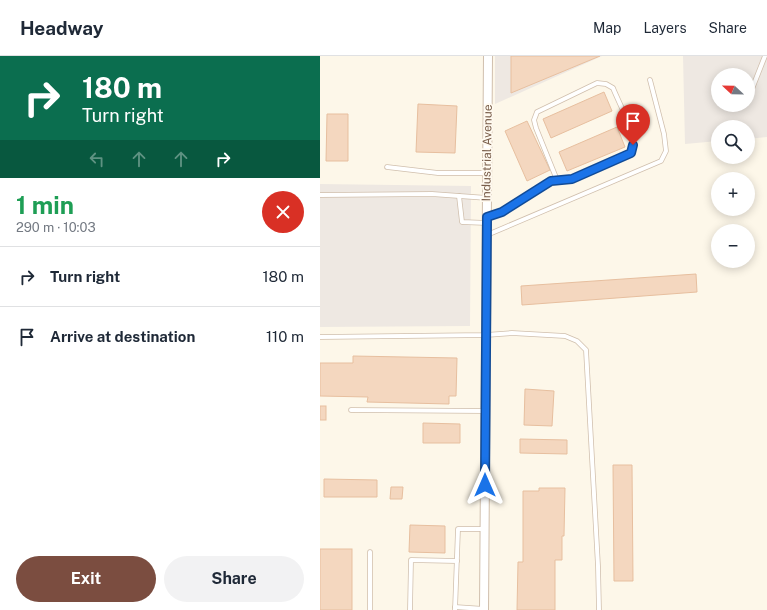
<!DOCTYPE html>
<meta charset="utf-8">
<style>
body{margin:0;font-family:"Public Sans",sans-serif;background:#f2f2f3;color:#1f2937;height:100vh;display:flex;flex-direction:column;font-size:15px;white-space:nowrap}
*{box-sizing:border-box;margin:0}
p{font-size:13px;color:#747a83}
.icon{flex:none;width:22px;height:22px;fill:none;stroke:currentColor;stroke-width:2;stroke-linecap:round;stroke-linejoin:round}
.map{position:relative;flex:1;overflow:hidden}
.drawer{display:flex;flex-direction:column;background:#fff;width:320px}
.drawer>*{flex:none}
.hud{background:#0b6e4f;color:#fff;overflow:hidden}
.needle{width:26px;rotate:292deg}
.controls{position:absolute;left:391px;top:12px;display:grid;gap:8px}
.controls a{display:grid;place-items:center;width:44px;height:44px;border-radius:50%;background:#fff;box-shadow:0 2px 10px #0003;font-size:20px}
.pin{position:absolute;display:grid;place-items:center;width:34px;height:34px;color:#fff;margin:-41px -17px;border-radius:50% 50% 50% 0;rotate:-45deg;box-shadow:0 0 4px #0007}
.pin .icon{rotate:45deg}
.me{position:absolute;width:44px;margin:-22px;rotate:0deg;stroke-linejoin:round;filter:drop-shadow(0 0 3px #0008)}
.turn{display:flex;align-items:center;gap:14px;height:84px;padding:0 16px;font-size:18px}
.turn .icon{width:52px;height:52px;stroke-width:2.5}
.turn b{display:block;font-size:28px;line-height:34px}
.lanes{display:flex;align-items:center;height:38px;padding:0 16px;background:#0003;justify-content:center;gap:20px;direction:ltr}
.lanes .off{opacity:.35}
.round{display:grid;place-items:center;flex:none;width:42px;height:42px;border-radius:21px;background:#f2f2f3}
.headline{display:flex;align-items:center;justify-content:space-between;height:68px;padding:0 16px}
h1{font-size:24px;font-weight:700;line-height:30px;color:#1e9e55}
.cta{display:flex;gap:8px;margin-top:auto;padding:8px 16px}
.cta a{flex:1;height:46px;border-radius:24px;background:#7b4d40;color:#fff;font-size:16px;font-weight:700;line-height:46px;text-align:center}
.cta a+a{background:#f2f2f3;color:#1f2937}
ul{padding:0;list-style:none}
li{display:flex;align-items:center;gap:12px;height:60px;padding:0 16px;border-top:1px solid #e0e1e3}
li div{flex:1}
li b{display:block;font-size:15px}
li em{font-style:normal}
header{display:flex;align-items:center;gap:24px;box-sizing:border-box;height:56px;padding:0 20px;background:#fff;border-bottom:1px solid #e0e1e3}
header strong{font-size:19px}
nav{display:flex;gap:22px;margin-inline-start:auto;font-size:14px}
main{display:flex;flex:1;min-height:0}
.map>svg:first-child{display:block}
.industrial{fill:#eee8e2;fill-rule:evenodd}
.building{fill:#f4d7bf;stroke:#e7bf9f}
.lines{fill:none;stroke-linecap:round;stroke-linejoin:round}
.lane-casing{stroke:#d0bfad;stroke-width:5.5}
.street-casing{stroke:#d0bfad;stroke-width:10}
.lane{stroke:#fff;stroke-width:4}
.street{stroke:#fff;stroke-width:8}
.route-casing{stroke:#114b97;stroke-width:10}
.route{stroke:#1a73e8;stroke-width:7}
.labels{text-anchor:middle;stroke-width:3.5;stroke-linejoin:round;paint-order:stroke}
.street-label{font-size:12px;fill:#795e4b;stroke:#fffaf0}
</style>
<header>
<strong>Headway</strong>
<nav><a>Map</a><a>Layers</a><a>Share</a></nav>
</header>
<main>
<section class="drawer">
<div class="hud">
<div class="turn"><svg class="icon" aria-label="right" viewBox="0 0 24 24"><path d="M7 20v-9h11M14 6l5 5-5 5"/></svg><div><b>180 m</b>Turn right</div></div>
<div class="lanes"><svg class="icon off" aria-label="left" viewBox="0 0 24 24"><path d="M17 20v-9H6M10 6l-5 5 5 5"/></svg><svg class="icon off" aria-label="ahead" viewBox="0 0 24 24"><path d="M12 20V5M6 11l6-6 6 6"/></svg><svg class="icon off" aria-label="ahead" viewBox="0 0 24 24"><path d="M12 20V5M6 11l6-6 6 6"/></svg><svg class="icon" aria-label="right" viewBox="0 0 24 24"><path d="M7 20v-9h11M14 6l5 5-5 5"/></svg></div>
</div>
<div class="headline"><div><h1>1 min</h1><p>290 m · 10:03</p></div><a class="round" style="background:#d93025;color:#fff"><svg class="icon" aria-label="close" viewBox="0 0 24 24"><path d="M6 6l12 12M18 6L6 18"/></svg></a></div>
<ul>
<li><svg class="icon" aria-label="right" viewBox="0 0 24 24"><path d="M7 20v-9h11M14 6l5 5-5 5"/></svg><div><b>Turn right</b></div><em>180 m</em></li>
<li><svg class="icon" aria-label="arrive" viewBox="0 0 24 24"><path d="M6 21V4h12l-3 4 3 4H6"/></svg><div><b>Arrive at destination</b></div><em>110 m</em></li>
</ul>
<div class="cta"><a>Exit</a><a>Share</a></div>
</section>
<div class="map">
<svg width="447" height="554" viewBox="0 0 447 554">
<rect width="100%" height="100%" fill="#fdf7e9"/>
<g class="industrial">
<polygon points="175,0 282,0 175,48"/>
<path d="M363,0H447V81L428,83V71H398V85L365,88ZM398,19H428V49H398Z"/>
<polygon points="0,128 151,130 150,270 0,271"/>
</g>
<g class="building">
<polygon points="191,0 280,0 191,37"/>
<polygon points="284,36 292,55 231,82 223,63"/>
<polygon points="98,48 137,50 135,97 96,96"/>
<polygon points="7,58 28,58 28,105 6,105"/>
<polygon points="207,65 230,114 207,125 185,75"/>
<polygon points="297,71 305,91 247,115 239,96"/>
<polygon points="376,218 377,236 202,249 201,230"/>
<polygon points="33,300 137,302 136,340 129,340 129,348 47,346 48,341 0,340 0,307 33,307"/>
<polygon points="205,333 234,335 232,370 204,369"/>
<rect x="0" y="350" width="6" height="14"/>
<polygon points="103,367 140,368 140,387 103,387"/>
<polygon points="200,383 247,384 247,398 200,397"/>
<polygon points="293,409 312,409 313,525 294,525"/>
<polygon points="4,423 57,424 57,441 4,441"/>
<polygon points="71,431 83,431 82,443 70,443"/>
<polygon points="219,432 245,432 244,480 242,480 242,504 235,504 235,554 197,554 198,506 203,506 203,435 219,435"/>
<polygon points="90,469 125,470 125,497 89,496"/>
<rect x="0" y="493" width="32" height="61"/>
</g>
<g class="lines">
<g class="lane-casing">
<g id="lane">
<polyline points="428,33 432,33 445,0"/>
<polyline points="67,111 118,117 167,117"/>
<polyline points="0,139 112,138 167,142"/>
<polyline points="139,140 142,166 167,167"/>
<path d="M167,161L182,156L231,125L252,123L311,97C316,75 301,52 293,32L286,28L277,27L217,56L214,64L216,72L237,124"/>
<polyline points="167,179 341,105 346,95 344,78 330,24"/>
<polyline points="0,281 166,279 192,277 245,280 257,285 266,294 278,510 279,554"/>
<polyline points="31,354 165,355"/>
<polyline points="135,551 164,553"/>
<polyline points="50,554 50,496"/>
<polyline points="90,554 91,504 137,505"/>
<polyline points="135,554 138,473 164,473"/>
</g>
</g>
<g class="street-casing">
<polyline id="street" points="164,554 168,0"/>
</g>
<use href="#lane" class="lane"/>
<use href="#street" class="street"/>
</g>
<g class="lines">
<g class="route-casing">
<polyline id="route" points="165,429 167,161 182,156 231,125 252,123 311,97 313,89"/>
</g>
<use href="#route" class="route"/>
</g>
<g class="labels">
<g class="street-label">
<text transform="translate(167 97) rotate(-89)" y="4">Industrial Avenue</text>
</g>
</g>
</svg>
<div class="controls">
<a><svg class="needle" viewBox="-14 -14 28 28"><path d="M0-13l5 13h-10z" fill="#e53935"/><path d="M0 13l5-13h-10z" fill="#747a83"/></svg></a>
<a><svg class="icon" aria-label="search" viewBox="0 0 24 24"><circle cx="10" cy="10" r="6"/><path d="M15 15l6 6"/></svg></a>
<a>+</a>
<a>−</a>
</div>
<div class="pin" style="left:313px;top:89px;background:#d93025"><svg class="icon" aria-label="arrive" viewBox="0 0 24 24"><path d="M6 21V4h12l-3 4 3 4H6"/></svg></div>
<svg class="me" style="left:165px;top:429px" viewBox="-20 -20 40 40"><path d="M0-17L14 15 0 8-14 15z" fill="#1a73e8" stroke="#fff" stroke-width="4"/></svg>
</div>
</main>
